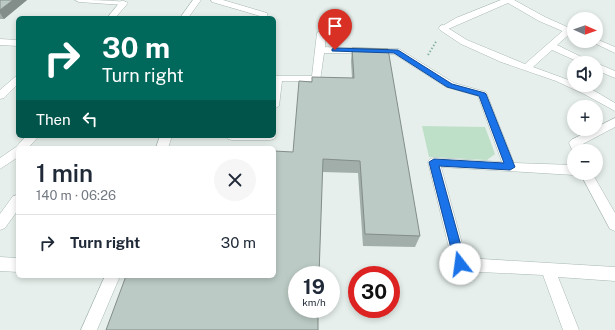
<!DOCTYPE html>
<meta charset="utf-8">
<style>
body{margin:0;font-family:"Public Sans",sans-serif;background:#f6f6f7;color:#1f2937;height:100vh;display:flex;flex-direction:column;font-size:15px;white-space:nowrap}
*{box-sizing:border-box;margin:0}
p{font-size:13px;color:#747a83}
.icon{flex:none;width:22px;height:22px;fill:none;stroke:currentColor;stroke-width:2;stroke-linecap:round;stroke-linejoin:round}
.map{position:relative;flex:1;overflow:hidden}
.side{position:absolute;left:16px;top:146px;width:260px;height:132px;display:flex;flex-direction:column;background:#fff;border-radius:6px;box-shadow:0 2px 6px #0003}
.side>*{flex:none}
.top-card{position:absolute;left:16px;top:16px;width:260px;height:122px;border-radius:6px;box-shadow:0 2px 6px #0003;background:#00695c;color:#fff;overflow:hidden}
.needle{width:26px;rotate:92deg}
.fabs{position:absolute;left:567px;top:12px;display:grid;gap:8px}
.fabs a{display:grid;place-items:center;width:36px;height:36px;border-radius:50%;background:#fff;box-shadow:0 2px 6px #0003;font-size:20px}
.speed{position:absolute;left:288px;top:266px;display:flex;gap:8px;font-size:20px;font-weight:700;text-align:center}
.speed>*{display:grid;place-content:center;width:52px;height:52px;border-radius:50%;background:#fff;box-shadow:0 2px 6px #0003;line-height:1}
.speed small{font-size:10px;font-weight:400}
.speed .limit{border:6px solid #d22;background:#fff;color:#111}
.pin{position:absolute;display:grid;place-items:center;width:34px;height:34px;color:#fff;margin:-41px -17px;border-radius:50% 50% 50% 0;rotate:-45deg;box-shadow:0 0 4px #0007}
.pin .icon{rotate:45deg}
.me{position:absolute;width:44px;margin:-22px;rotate:345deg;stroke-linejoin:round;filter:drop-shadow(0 0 3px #0008)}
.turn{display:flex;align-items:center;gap:14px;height:84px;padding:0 20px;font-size:18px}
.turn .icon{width:52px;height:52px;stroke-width:2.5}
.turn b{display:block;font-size:28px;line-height:34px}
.then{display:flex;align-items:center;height:38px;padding:0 20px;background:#0003;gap:8px;font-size:15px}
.round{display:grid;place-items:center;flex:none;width:42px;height:42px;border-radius:21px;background:#f6f6f7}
.head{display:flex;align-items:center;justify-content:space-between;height:68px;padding:0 20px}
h1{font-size:24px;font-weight:600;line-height:30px}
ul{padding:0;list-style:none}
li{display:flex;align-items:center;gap:12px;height:56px;padding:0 20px;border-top:1px solid #e0e1e3}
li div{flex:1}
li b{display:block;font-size:15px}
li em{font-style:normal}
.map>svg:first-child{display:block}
.green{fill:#bfe0c8}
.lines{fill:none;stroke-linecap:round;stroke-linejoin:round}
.lane-casing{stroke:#a8b8b2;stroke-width:1}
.street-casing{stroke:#a8b8b2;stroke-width:1}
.path{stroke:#86b3a5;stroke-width:2;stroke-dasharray:1.5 2;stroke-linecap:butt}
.lane{fill:#fff;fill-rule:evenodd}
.street{fill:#fff;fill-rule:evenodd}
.wall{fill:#a1aea9}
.shaded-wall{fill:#838d89}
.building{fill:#bbcac4;stroke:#838d89}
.route{fill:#1a73e8;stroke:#114b97}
</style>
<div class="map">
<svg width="615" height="330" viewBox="0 0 615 330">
<rect width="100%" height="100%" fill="#e6efeb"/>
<polygon class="green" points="422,126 485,127 495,154 487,160 429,157"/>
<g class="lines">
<g class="lane-casing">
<g id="lane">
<path d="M75,0C86,0 120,0 128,3L124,5L79,2Z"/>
<polygon points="193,0 201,0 188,18 180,18"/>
<path d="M443,25L467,40L525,64L566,28H572L573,30L572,32L557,45L594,63H581L552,50L533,67L574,82V85C589,85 602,96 615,103V111L584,94L556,81L501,62L461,44L440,30L439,28L440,26Z"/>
<polygon points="321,30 325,33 325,50 320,53 315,50 317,33"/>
<polygon points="596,63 615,71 615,78 596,70"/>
<polygon points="26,136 39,136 28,148 18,148 18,157 0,169 0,158 16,147"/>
<polygon points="18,195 18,210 5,228 0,230 0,214 13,196"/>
<polygon points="0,257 18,258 18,272 0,271"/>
</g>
</g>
<g class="street-casing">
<g id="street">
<polygon points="211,0 223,0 267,13 268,18 260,18 260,16 212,2"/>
<polygon points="501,0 514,0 545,17 574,30 574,36 539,21 508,3 446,30 440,30 439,28 456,18"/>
<polygon points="121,1 124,1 128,3 115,18 107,18"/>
<polygon points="0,39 18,40 18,46 0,45"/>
<polygon points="596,39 615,47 615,53 590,41 596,41"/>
<polygon points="320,47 399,49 454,83 486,92 514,163 574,165 574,173 578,173 574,175 441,167 466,258 615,267 615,281 558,277 579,330 563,330 543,275 460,271 455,269 453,264 428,162 430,159 434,158 502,162 478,96 446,87 394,54 324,53 320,81 282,81 279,106 274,109 275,76 312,76 315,50"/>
<polygon points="18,76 18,84 4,98 0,99 0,90 15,77"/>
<polygon points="615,118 615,127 581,145 584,151 574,151 574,154 569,143 571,140"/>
<polygon points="274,133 276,136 274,139 270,140 232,140 228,139 226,136 274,136"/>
<polygon points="160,136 172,136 168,148 156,148"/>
<polygon points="580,173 592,173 615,213 615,231 610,229"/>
<polygon points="105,276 120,276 97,330 81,330"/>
</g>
</g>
<polyline class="path" points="428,55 437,40"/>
<use href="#lane" class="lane"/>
<use href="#street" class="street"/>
</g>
<g class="wall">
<polygon points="0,0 27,0 4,19 0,19"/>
<polygon points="352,48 420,236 415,247 363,246 358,173 322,172 319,275 274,276 293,152 312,82 352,78 351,61"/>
</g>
<polygon class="shaded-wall" points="13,0 27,0 4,19 0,13 0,10"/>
<g class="building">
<polygon points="0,0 13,0 0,10"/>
<polygon points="352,48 388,49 420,236 365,234 360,161 323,159 319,275 297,275 297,309 318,309 318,330 106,330 126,276 274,276 274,151 293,152 299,81 312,82 312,77 354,78"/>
</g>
<polygon class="route" points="335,48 398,50 452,84 485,93 486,94 515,167 510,170 439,166 466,264 464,268 460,269 456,268 455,264 429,162 434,159 504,163 479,96 447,87 394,53 332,51 332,49"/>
</svg>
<div class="fabs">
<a><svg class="needle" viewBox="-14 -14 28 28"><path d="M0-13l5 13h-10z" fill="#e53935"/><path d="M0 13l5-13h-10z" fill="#747a83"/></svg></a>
<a><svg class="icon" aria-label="sound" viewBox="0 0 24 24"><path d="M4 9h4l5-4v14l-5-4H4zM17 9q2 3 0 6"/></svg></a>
<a>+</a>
<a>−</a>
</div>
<div class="speed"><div>19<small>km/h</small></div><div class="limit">30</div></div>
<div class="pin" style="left:335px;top:50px;background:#d93025"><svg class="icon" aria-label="arrive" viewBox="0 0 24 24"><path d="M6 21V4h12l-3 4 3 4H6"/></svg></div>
<svg class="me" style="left:460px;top:264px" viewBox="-20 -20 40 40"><circle r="19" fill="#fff"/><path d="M0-13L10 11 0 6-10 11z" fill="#1a73e8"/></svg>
<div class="top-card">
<div class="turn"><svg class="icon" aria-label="right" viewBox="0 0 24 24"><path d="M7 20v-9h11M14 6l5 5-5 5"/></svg><div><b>30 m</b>Turn right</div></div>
<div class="then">Then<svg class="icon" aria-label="left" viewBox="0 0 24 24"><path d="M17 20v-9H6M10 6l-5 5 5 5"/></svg></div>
</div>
<section class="side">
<div class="head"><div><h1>1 min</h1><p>140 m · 06:26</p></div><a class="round"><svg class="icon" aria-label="close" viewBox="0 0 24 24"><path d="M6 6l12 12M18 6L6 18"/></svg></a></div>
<ul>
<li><svg class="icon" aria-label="right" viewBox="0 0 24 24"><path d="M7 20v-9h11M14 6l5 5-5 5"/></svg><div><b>Turn right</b></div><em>30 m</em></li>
</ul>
</section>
</div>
